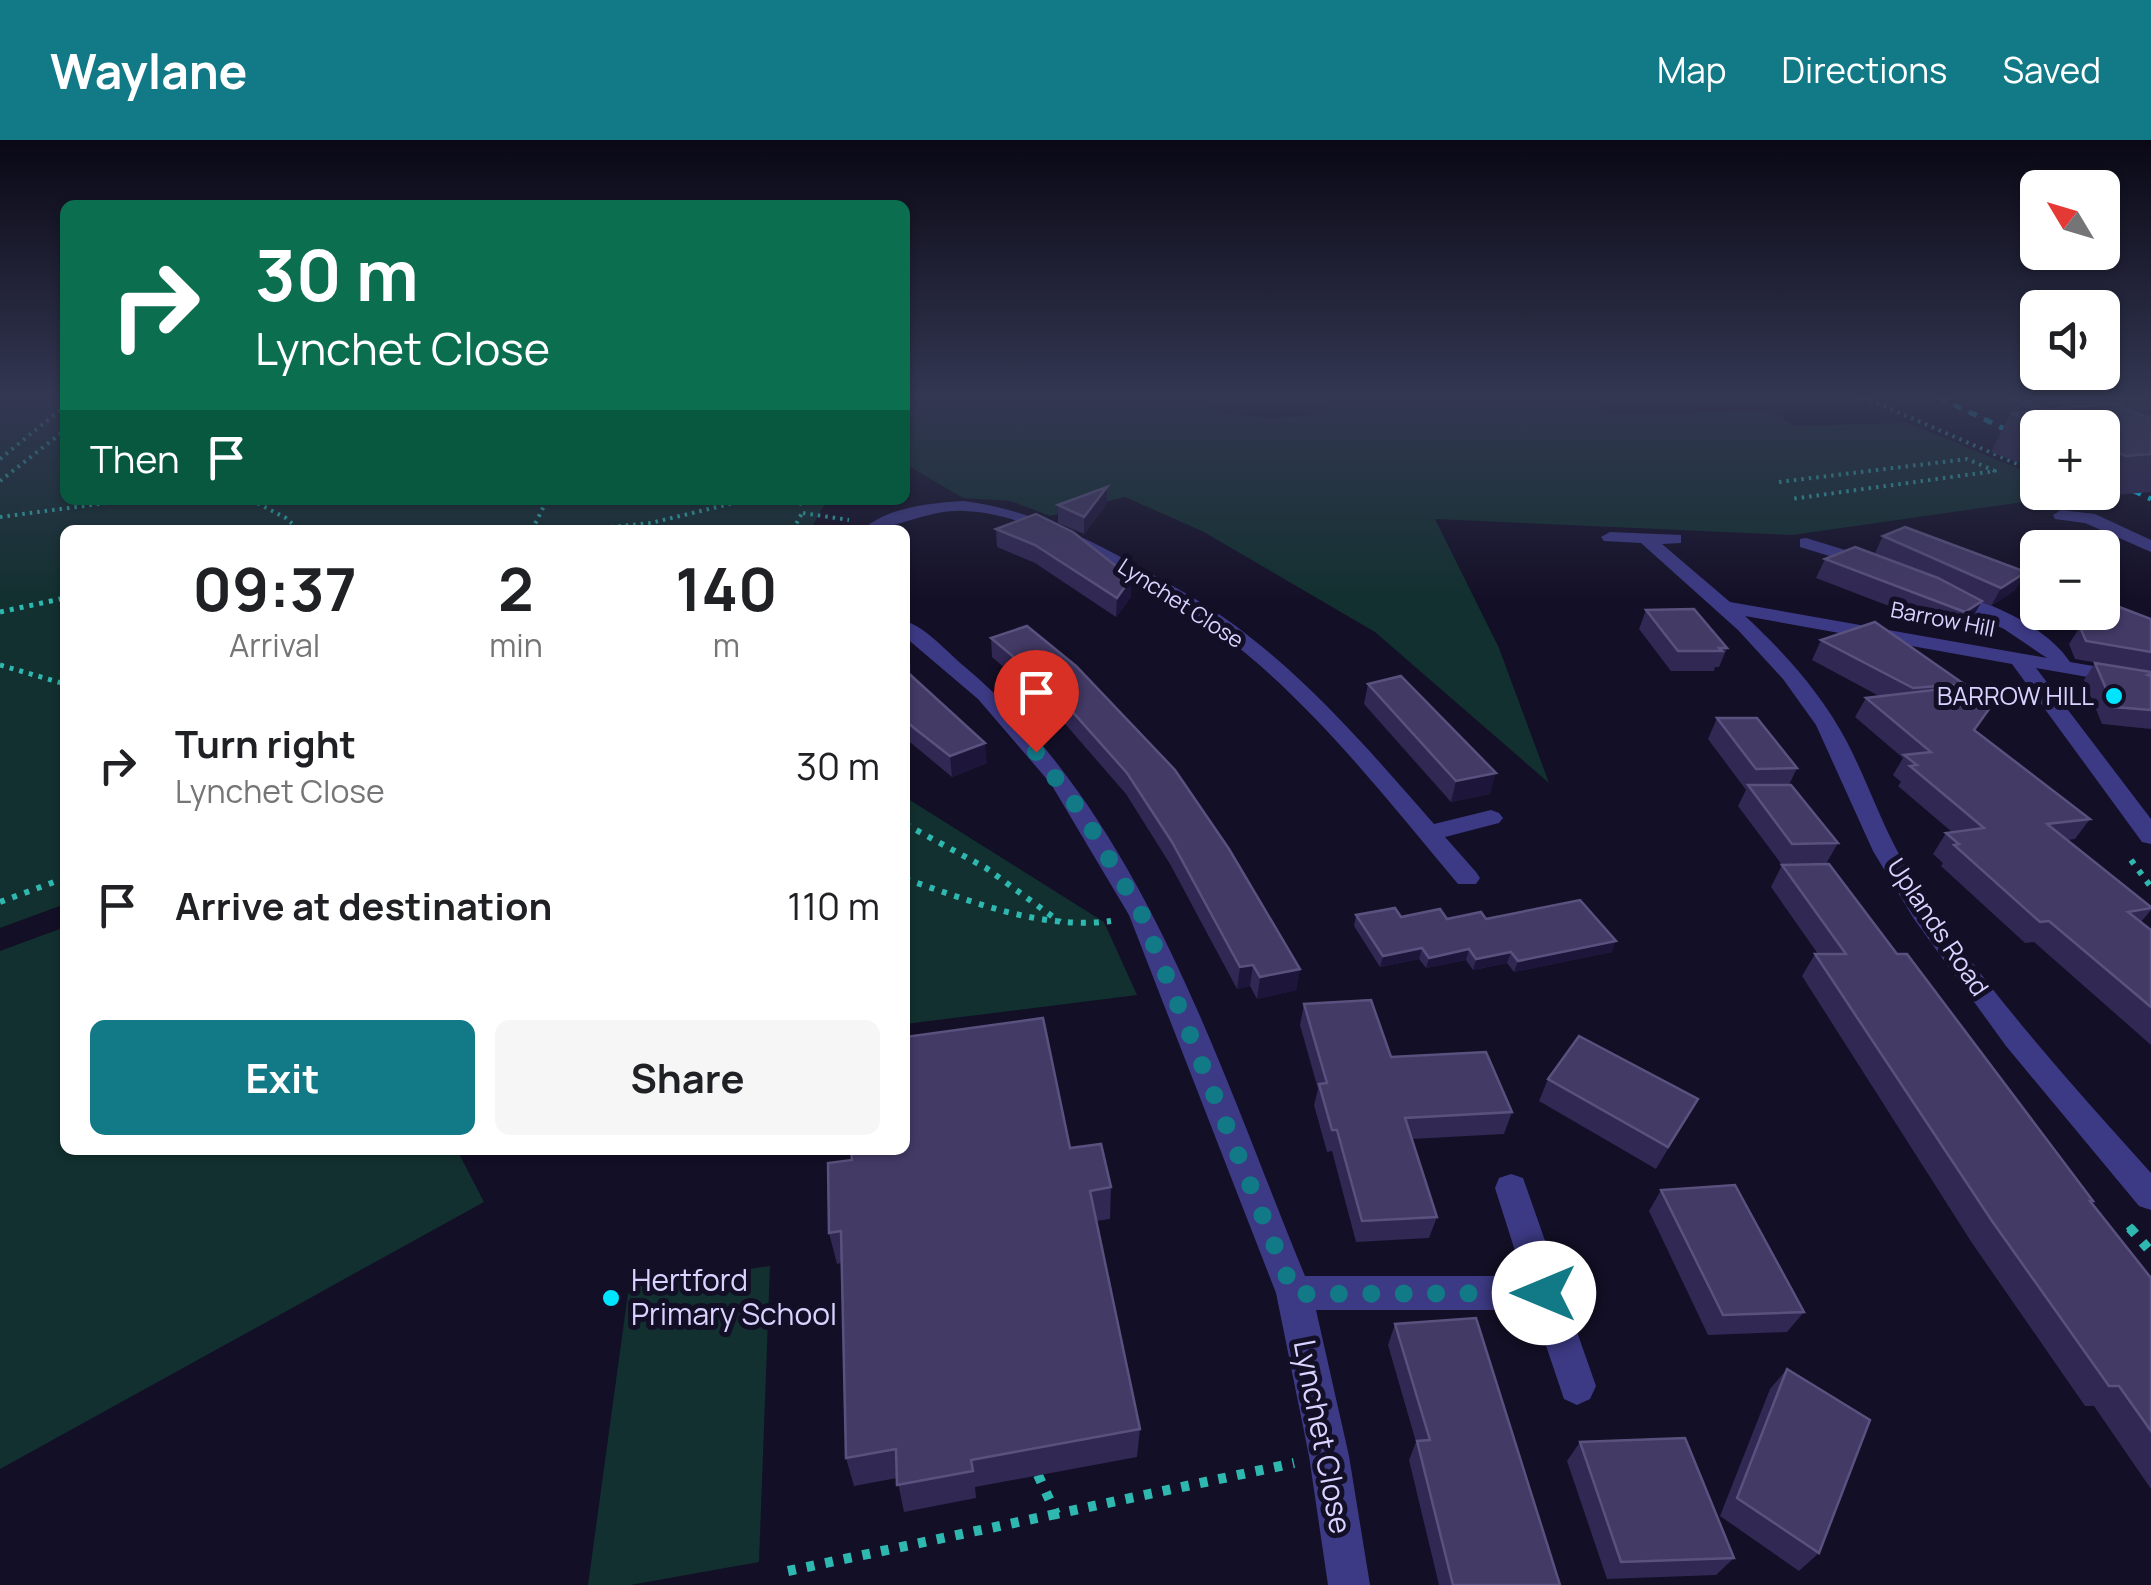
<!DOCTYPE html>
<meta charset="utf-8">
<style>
body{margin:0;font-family:Manrope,sans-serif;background:#f6f6f6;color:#202124;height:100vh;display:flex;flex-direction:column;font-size:38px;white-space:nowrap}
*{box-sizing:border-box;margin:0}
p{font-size:32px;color:#757577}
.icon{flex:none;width:55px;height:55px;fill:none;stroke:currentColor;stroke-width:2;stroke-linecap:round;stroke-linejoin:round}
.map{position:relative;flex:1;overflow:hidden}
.sheet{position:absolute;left:60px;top:385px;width:850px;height:630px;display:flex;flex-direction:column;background:#fff;border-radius:15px;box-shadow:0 2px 8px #0004}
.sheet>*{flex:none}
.top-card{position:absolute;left:60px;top:60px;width:850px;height:305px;border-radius:15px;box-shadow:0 2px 8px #0004;background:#0b6e4f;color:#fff;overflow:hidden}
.needle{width:65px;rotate:308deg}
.fabs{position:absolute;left:2020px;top:30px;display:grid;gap:20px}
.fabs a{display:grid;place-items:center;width:100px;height:100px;border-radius:15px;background:#fff;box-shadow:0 2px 8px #0004;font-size:50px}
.pin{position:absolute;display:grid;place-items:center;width:85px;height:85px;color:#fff;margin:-102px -42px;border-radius:50% 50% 50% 0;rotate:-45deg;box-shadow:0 0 10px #0007}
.pin .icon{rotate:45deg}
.me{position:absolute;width:110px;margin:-55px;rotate:270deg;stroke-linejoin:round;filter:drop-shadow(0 0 8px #0008)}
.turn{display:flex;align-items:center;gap:35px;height:210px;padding:0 30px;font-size:45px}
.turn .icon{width:130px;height:130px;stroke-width:2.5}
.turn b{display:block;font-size:70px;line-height:85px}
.then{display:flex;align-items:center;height:95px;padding:0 30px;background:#0003;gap:20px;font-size:38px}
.eta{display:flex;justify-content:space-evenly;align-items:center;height:170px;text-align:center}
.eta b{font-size:60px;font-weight:700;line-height:70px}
.primary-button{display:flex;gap:20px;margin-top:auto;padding:20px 30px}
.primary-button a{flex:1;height:115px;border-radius:15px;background:#127987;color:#fff;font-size:40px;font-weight:700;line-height:115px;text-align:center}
.primary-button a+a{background:#f6f6f6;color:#202124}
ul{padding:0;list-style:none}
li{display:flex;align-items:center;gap:30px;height:140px;padding:0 30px}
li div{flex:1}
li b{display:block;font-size:38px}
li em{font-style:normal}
header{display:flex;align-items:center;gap:60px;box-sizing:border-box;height:140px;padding:0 50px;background:#127987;color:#fff}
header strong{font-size:48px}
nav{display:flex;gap:55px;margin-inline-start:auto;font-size:35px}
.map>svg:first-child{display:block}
.green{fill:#12302f}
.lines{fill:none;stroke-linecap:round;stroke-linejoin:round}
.path-far4{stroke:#2fb8b0;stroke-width:4;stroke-dasharray:2.5 5;stroke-linecap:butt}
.path-far3{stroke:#2fb8b0;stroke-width:5;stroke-dasharray:4 6;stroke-linecap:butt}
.path-far2{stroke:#2fb8b0;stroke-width:6;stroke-dasharray:5 8;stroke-linecap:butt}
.path-far1{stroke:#2fb8b0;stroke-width:8;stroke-dasharray:6 9;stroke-linecap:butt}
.path{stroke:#2fb8b0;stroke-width:10;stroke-dasharray:8 11;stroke-linecap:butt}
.minor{fill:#3d3a85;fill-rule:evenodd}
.rail{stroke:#00e5ff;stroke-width:5;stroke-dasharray:9 8;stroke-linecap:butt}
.wall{fill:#312854}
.shaded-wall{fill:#1d163a}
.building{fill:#433a66;stroke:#5a527e;stroke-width:2.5}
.route{stroke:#127987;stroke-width:18;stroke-dasharray:0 32.4}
.poi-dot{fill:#00e5ff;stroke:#130f26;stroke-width:4}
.labels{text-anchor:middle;stroke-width:10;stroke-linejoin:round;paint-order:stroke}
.far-street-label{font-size:22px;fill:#d9d4ff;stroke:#130f26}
.poi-label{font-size:25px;fill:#d9d4ff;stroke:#130f26;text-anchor:end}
.street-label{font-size:25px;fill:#d9d4ff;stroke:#130f26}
.near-poi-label{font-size:30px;fill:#d9d4ff;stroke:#130f26;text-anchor:start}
.near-street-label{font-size:30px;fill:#d9d4ff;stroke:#130f26}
</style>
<header>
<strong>Waylane</strong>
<nav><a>Map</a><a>Directions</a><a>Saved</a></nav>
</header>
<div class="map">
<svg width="2151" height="1445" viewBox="0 0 2151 1445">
<rect width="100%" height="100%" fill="#130f26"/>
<g class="green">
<polygon points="0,257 65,257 65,360 827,360 810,390 65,390 65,764 0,788"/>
<polygon points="905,257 1169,257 1235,275 1272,278 1317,275 1330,265 1442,257 1584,257 1611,275 1772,271 1794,286 1907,283 2037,336 2037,345 2023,348 2030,361 1792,395 1435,379 1499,508 1549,643 1375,492 1202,391 1125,357 1050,376 1011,361 963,358 905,324"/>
<polygon points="905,657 1104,782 1137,855 905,884"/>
<polygon points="65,787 65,1010 457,1010 484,1062 0,1329 0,811"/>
<polygon points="770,1126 759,1422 630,1445 588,1445 629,1146"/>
</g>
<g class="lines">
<g class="path-far4">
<polyline points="1863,257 2038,333"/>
<polyline points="0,319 65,266"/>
<polyline points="0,341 65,290"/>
<polyline points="1779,342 1967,319 1995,331 1791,359"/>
<polyline points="2038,352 2033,353 2042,365"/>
<polyline points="251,360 286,378 299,390"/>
<polyline points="762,360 805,364"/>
<polyline points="803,373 849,380"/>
<polyline points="0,377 129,360"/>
<polyline points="525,390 550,390"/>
<polyline points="532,390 547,360"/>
<polyline points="581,390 651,383 746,360"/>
<polyline points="793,390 803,371"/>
</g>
<g class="path-far3">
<polyline points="0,472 65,458"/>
<polyline points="0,525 65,544"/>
</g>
<g class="path-far2">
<polyline points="905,684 986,728 1060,782"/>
<polyline points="2131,720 2151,747"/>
<path d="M905,739C972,761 1039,790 1111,781"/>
<polyline points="0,762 65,738"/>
</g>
<polyline class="path-far1" points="2129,1086 2132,1090"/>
<g class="path">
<polyline points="2130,1088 2151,1112"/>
<polyline points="1038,1335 1056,1374 1294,1323"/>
<polyline points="788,1431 1056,1374"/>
</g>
<g class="minor">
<polygon points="2007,257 2025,257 2083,288 2064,288"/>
<path d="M964,361C1024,369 1075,392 1128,421C1164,441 1200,460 1233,484C1309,540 1372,613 1434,684L1491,670L1499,673L1503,678L1499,683L1445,697L1476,732L1480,738L1476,744H1458C1385,657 1314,565 1223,495C1187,467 1146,446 1106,424C1063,399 1016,373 965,371C927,369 897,390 862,390C888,367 930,363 964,361Z"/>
<polygon points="2061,370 2095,374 2151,400 2151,412 2085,383 2055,379 2053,375"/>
<path d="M1610,392L1681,395V403L1662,404L1730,462L2047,518L2004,489L1938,459V451L1945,449C1986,461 2046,485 2070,522L2151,536V548L2036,528L2151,679V704L2142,702L2012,524L1745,476C1784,512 1821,553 1846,600C1868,642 1883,689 1908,730C1977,840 2065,937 2151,1033V1070L2139,1066L2006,906L1914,779L1873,711L1816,585L1783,539L1738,490L1641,403L1604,401L1601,397Z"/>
<polygon points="1806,398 1878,420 1881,424 1872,429 1800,407 1800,399"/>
<path d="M905,481C926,487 948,513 965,527C1144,678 1218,926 1305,1136H1523L1495,1048L1499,1038L1511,1034L1523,1038L1596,1246L1590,1259L1577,1265L1564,1259L1534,1170H1316L1349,1316L1370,1445H1328L1309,1316L1276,1153L1129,775L1051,644L978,559L905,497Z"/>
</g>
<g class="rail">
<polyline points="1938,257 2038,305"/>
<polyline points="2102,336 2151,359"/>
</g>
</g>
<g class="wall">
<polygon points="2045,257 2151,257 2151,352 2102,356 2093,352 2102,352 2102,288 2038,288 2038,330 1991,312 2011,273 2068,268"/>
<polygon points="1107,347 1107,364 1084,394 1058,383 1058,365"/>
<polygon points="996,389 1131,438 1131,457 1116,477 1035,423 997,407"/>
<polygon points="1883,396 2026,432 2015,450 1991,466 1981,462 1971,480 1954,491 1816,438 1825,419 1886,419 1875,413"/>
<polygon points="1646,470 1727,508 1719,527 1715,527 1714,531 1671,531 1639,489"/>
<polygon points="2151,479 2151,532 2075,519 2069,504 2080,487"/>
<polygon points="1027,486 1300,829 1296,850 1257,859 1250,846 1237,849 1170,724 1126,654 1053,570 992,517 991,498"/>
<polygon points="1821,500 1964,544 1961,549 1975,591 2090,679 2075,699 2067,700 2151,767 2151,770 2141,782 2151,790 2151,905 2034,802 2025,803 1941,726 1943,723 1933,714 1946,693 1952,692 1898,646 1901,642 1893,635 1903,618 1855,577 1866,558 1879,556 1812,520"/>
<polygon points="905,519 910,523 911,535 987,623 952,637 905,598"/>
<polygon points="2095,523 2151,532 2151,589 2102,584 2084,540"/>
<polygon points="1368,544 1490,654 1451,662 1364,564"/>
<polygon points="1717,578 1797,628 1789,645 1838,703 1826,724 2093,1061 2091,1062 2151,1138 2151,1349 2094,1266 2085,1266 1972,1103 1802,836 1815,814 1818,814 1771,747 1782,725 1738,666 1746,650 1708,599"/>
<polygon points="1356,775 1486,779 1612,812 1514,832 1507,823 1473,830 1466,820 1426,828 1419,819 1380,827 1354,786"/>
<polygon points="1304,864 1391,917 1512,972 1504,994 1412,999 1437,1077 1429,1098 1356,1102 1332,1011 1327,1012 1314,965 1318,949 1300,885"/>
<polygon points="1548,939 1698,959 1656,1029 1539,961"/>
<polygon points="1070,1008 1111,1047 1110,1079 1096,1081 1140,1289 1137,1317 975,1347 976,1358 904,1372 897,1338 854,1346 846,1318 841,1123 837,1124 829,1093 852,1020"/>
<polygon points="1661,1050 1804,1172 1787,1192 1708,1195 1649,1071"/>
<polygon points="1395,1184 1560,1445 1439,1445 1409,1320 1416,1302 1388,1205"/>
<polygon points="1787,1229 1819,1413 1799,1431 1720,1376 1770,1249"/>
<polygon points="1580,1302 1734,1418 1716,1435 1607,1439 1567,1321"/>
</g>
<g class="shaded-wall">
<polygon points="1107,347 1107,364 1084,394 1084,377"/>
<polygon points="2026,432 2015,450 1991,466 2001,448"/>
<polygon points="1131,438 1131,457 1116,477 1117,458"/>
<polygon points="1982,461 1971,480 1954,491 1965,472"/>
<polygon points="910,523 912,542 905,545 905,524"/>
<polygon points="985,603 987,623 952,637 950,616"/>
<polygon points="1496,633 1490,654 1451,662 1456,641"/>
<polygon points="1616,801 1612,812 1514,832 1518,821"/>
<polygon points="1422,808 1419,819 1380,827 1383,816"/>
<polygon points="1469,809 1466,820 1426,828 1429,818"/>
<polygon points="1511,812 1507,823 1473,830 1476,819"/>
<polygon points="1253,825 1250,846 1237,849 1240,827"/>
<polygon points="1300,829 1296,850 1257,859 1260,837"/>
</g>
<g class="building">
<polygon points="2120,263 2123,268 2151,278 2151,314 2126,316 2102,307 2102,288 2049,288 2011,273"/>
<polygon points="1107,347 1084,377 1058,365"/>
<polygon points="1036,374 1073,392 1131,438 1117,458 1035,405 996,389"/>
<polygon points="1905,387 2026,432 2001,448 1883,396"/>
<polygon points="1855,407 1938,438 1982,461 1965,472 1825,419"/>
<polygon points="2114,465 2151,479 2151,512 2086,501 2080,487"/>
<polygon points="1694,469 1727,508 1719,508 1722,511 1678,511 1646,470"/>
<polygon points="1875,482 1964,544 1913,548 1821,500"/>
<polygon points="1027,486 1076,526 1175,630 1229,709 1300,829 1260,837 1253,825 1240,827 1172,702 1127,633 1053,550 991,498"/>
<polygon points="2095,523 2151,532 2151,534 2148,535 2151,536 2151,570 2114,567"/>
<polygon points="905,530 985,603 950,616 914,588 905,580"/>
<polygon points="1401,536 1496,633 1456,641 1368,544"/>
<polygon points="1959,547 1989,569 1974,590 2090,679 2047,684 2151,767 2151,768 2128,772 2151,790 2151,867 2049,781 2040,782 1954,705 1959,704 1946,693 1984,688 1910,626 1917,625 1904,615 1931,612 1866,558"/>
<polygon points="1717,578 1757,578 1797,628 1756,629"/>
<polygon points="1748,645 1791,645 1838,703 1792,704"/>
<polygon points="1829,724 1897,814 1907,814 2093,1061 2090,1061 2151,1138 2151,1291 2119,1246 2109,1246 1992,1081 1815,814 1846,814 1782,725"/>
<polygon points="1580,760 1616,801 1518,821 1511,812 1476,819 1469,809 1429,818 1422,808 1383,816 1356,775 1395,768 1401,777 1440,769 1447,779 1481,772 1486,779"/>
<polygon points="1371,860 1391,917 1486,912 1512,972 1405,978 1437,1077 1362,1081 1337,990 1332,990 1319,944 1327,943 1304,864"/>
<polygon points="1043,878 1070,1008 1101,1004 1111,1047 1090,1051 1140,1289 971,1320 973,1331 897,1345 896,1309 846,1318 841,1091 829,1093 828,1023 852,1020 851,1010 905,1010 905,897"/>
<polygon points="1579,896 1698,959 1668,1007 1548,939"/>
<polygon points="1735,1045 1804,1172 1723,1175 1661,1050"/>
<polygon points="1476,1178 1560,1445 1453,1445 1417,1301 1430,1300 1395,1184"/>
<polygon points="1787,1229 1870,1280 1819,1413 1737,1358"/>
<polygon points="1685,1298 1734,1418 1621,1422 1580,1302"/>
</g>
<linearGradient id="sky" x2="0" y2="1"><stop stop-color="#0a0815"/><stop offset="0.56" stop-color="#333752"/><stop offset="1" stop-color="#333752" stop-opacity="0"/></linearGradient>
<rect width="2151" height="460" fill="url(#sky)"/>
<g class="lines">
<polyline class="route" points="1036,612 1084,676 1142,775 1294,1154 1544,1153"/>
</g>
<g class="poi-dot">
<circle cx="2114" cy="556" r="10"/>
<circle cx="611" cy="1158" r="10"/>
</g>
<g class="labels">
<g class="far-street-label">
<text transform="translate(1181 463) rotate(33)" y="8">Lynchet Close</text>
<text transform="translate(1943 479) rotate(11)" y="8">Barrow Hill</text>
</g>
<g class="poi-label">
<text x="2094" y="565">BARROW HILL</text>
</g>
<g class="street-label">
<text transform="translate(1938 787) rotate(56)" y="9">Uplands Road</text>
</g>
<g class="near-poi-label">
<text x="631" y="1151">Hertford<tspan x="631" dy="34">Primary School</tspan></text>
</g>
<g class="near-street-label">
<text transform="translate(1322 1297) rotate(79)" y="10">Lynchet Close</text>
</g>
</g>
</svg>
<div class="fabs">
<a><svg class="needle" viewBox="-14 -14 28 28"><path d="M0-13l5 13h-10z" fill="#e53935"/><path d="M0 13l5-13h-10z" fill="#757577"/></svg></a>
<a><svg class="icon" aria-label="sound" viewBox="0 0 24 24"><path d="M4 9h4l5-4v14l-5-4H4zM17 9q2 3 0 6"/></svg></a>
<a>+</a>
<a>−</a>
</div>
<div class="pin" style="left:1036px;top:612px;background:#d93025"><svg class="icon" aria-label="arrive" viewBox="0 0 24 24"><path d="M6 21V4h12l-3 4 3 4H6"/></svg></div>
<svg class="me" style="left:1544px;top:1153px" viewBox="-20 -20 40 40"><circle r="19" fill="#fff"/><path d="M0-13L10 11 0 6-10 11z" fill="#127987"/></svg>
<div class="top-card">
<div class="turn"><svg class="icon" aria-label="right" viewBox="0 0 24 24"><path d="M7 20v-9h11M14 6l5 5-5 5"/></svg><div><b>30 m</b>Lynchet Close</div></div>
<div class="then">Then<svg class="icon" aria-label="arrive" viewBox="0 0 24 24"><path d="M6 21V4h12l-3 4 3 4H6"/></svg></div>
</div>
<section class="sheet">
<div class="eta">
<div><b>09:37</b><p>Arrival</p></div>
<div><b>2</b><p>min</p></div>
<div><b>140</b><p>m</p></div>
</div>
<ul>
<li><svg class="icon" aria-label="right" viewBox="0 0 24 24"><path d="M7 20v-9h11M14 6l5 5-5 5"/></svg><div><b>Turn right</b><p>Lynchet Close</p></div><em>30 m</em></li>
<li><svg class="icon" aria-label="arrive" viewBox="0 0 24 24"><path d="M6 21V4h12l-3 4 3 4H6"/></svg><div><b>Arrive at destination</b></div><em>110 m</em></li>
</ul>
<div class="primary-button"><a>Exit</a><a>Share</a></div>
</section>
</div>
